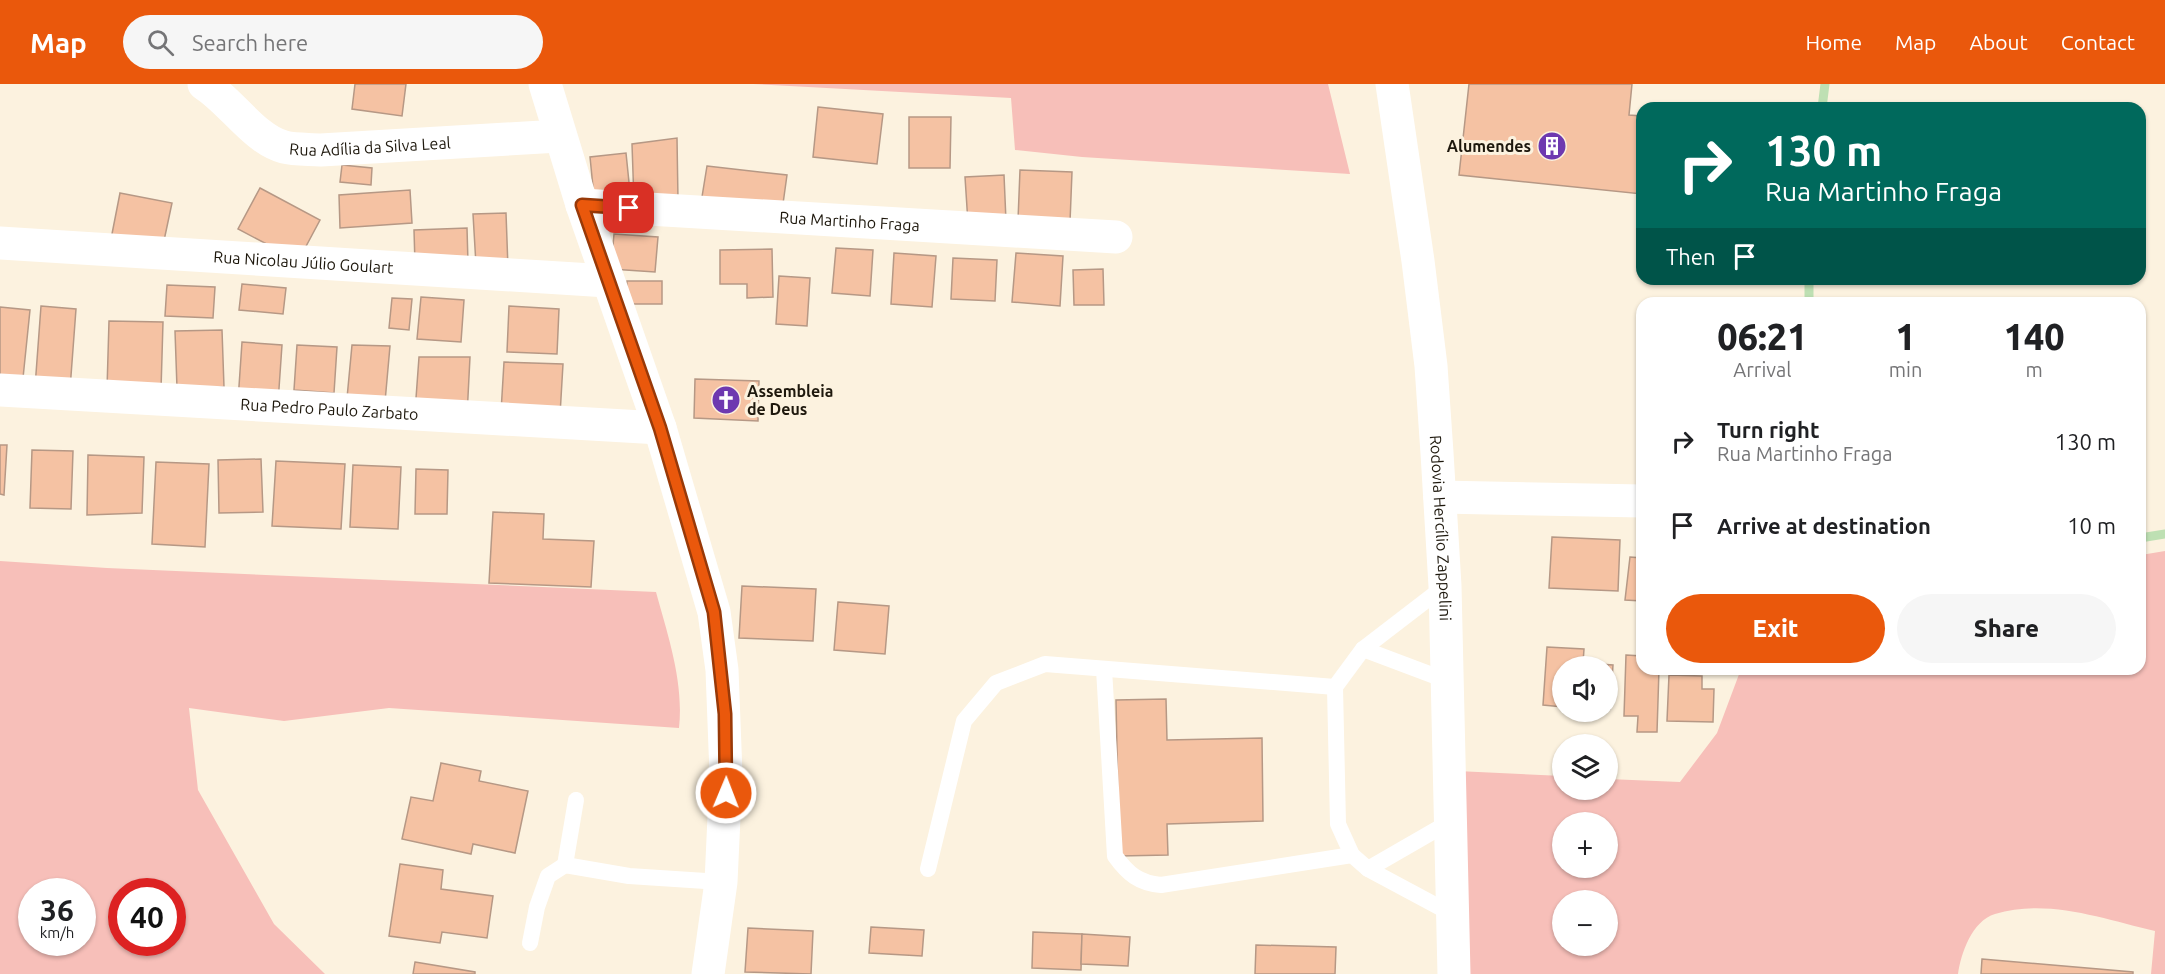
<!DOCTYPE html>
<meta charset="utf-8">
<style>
body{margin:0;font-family:Ubuntu,sans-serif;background:#f6f6f6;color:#202124;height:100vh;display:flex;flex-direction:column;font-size:22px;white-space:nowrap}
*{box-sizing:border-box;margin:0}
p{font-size:20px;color:#757577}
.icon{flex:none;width:33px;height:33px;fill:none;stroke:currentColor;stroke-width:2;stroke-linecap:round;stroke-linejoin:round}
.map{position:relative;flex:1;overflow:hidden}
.drawer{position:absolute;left:1636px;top:213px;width:510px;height:378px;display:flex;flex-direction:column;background:#fff;border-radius:18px;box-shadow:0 2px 4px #0004}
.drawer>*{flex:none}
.guide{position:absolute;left:1636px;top:18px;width:510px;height:183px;border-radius:18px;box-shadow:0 2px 4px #0004;background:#00695c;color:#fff;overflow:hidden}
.tools{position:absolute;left:1552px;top:572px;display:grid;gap:12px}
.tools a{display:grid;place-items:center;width:66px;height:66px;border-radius:50%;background:#fff;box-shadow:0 2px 4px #0004;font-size:30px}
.speed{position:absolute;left:18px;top:794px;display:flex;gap:12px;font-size:30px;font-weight:700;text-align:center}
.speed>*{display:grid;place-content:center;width:78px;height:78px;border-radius:50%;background:#fff;box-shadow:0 2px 4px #0004;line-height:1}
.speed small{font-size:15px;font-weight:400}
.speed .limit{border:9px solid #d22;background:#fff;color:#111}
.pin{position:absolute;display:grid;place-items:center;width:51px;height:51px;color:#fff;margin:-26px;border-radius:12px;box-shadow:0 3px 9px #0006}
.me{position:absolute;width:66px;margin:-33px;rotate:1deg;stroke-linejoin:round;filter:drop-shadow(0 0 4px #0008)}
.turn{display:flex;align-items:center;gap:21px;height:126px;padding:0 30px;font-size:27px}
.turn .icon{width:78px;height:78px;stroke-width:2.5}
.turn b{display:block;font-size:42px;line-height:51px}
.then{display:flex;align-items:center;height:57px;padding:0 30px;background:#0003;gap:12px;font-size:22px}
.eta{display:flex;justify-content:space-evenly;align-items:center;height:102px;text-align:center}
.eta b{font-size:36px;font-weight:800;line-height:42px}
.action{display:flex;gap:12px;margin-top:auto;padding:12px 30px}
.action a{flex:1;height:69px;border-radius:36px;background:#ea580c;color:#fff;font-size:24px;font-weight:800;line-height:69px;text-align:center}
.action a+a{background:#f6f6f6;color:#202124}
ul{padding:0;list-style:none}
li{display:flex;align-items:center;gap:18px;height:84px;padding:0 30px}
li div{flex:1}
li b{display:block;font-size:22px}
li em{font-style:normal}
header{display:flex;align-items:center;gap:36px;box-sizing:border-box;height:84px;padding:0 30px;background:#ea580c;color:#fff}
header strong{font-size:28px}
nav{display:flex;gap:33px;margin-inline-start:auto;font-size:21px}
.search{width:420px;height:54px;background:#f6f6f6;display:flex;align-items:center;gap:15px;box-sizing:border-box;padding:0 21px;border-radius:33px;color:#757577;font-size:22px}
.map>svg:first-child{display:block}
.green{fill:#f7bfb9;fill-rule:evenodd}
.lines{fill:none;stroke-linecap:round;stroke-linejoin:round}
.stream{stroke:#bee0b3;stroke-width:9}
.building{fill:#f5c2a3;stroke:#b69885;stroke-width:1.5}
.lane{stroke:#fff;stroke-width:16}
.street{stroke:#fff;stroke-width:33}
.secondary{stroke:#fff;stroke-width:33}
.primary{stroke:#fff;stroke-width:33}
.route-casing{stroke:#983908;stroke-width:15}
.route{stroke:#ea580c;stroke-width:10}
.labels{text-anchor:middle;stroke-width:6;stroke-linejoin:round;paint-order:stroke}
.street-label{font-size:16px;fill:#1e180d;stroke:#fcf2df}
.poi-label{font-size:16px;font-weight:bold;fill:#1e180d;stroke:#fcf2df;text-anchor:end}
</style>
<header>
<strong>Map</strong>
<div class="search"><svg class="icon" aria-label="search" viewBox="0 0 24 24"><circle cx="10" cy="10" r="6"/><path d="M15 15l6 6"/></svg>Search here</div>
<nav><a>Home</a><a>Map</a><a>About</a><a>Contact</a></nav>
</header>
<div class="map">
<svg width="2165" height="890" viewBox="0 0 2165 890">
<rect width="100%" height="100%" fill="#fcf2df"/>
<g class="green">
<polygon points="753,0 1328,0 1350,90 1082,73 1015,66 1011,14"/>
<path d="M2165,467V890H2151L2155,847C2104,835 2047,814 1995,830C1972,837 1961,869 1958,890H1470L1457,687L1563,692V705H1608V695L1680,698L1717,649L1741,585L1881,588L1883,585H2140L2141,471ZM1563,738H1608V783H1563ZM1563,816H1608V861H1563Z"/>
<path d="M0,477L107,484L656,508C668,552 684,598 679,644L389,624L284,637L189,624L198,706L274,840L325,890H0ZM32,807H82V858H32ZM122,807H172V858H122Z"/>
</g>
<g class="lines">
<g class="stream">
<polyline points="1822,24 1825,0"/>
<polyline points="1809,195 1809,219"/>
<polyline points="2140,454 2165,450"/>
</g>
</g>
<g class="building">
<polygon points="355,0 406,0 402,32 352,25"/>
<polygon points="1469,0 1632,0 1629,31 1642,32 1642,110 1459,91"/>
<polygon points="818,23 883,30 877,80 813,73"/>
<polygon points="909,33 951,33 950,84 909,84"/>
<polygon points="677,54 678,116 634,118 632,60"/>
<polygon points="626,69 631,118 594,113 590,73"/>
<polygon points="342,81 372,84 371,101 340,98"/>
<polygon points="707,82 787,91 782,127 701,119"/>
<polygon points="1020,86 1072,88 1070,138 1018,136"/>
<polygon points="1004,91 1006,137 968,139 965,93"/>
<polygon points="260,104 320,136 304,166 276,165 238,145"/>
<polygon points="410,106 412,139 340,144 339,111"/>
<polygon points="120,109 172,119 162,166 111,155"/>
<polygon points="506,129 508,184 476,181 473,130"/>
<polygon points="467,144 468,179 415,180 414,146"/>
<polygon points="614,150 658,153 655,188 611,185"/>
<polygon points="836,164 873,166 870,212 832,209"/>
<polygon points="772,165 773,213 747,214 747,200 720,200 720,166"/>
<polygon points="894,169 936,172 932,223 891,220"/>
<polygon points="1016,169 1063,172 1060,222 1012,218"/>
<polygon points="953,174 997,176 995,217 951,215"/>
<polygon points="1103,185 1104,221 1074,221 1073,186"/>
<polygon points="779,192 810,194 807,242 776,240"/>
<polygon points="627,197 662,197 662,220 626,220"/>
<polygon points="242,200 286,204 283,230 239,226"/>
<polygon points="167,201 215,203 213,234 165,232"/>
<polygon points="421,213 464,216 461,258 417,255"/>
<polygon points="392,214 412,215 409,246 389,244"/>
<polygon points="41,222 76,225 70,305 35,303"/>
<polygon points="509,222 559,225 557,270 507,268"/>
<polygon points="0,223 30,226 23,294 0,292"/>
<polygon points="109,237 163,238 161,306 107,305"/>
<polygon points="222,246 224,303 177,304 175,247"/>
<polygon points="242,258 282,261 278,319 238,317"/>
<polygon points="297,261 337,263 334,309 294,306"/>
<polygon points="352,261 390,262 385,318 347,314"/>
<polygon points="419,273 470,273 467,332 415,328"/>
<polygon points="504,278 563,280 560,331 501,328"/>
<polygon points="695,295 759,297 758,337 694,334"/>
<polygon points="0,361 7,361 4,411 0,410"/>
<polygon points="32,366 73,367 71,425 30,424"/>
<polygon points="88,371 144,373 142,429 87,431"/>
<polygon points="261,375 263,428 219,429 218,376"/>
<polygon points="276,377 345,380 341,445 272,442"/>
<polygon points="156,378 209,380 205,463 152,460"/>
<polygon points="353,381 401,383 398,445 350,443"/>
<polygon points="416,385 448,386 447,430 415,430"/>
<polygon points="493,428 544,430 543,455 594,457 591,503 489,499"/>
<polygon points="1552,453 1620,456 1618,507 1549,504"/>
<polygon points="1630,473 1642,474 1642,517 1625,516"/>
<polygon points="742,502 816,505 813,557 739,554"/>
<polygon points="838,518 889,522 885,570 834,566"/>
<polygon points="1547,563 1584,565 1583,579 1613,581 1610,626 1608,582 1563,582 1563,623 1543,621"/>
<polygon points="1626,571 1642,572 1642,585 1659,585 1657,648 1637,648 1638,632 1624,632"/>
<polygon points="1669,591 1702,592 1702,605 1714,605 1713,638 1667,637"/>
<polygon points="1166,615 1167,656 1262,654 1263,737 1167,740 1168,771 1119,772 1116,616"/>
<polygon points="441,679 481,687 479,697 528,707 515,769 473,760 471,770 402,755 411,713 433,717"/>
<polygon points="400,780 443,786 441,805 493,812 487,854 442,848 440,859 389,852"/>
<polygon points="871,843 924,846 922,872 869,869"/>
<polygon points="748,844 813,847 811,890 745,888"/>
<polygon points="1033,848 1082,850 1081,886 1032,884"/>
<polygon points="1082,850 1130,853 1128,882 1081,880"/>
<polygon points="1256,861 1336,863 1335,890 1255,890"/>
<polygon points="1982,875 2133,888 2133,890 1981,890"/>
<polygon points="415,878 475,888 475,890 413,890"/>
</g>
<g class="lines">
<g class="lane">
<polyline points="1445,502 1363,565 1335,603 1338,740 1352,771 1368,785 1452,830"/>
<polyline points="1363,565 1448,597"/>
<path d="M1104,585L1115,772C1128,790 1139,799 1161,801L1352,771"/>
<polyline points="565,781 576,716"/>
<polyline points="928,785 964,637 996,599 1045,580 1335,603"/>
<polyline points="1368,785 1453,736"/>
<polyline points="530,859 537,823 548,792 565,781 629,792 721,798"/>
</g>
<g class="street">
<path id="s1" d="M204,0C231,17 254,55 284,63C295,66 309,65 321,66L559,52"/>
<path id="s2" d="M582,121L1116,153"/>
<path id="s3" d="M0,159L608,197"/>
<path id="s4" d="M0,306L660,344"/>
<polyline points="1440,413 1642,417"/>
</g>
<polyline class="secondary" points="545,0 582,121 660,344 714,528 722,586 726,690 721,798 708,890"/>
<path class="primary" id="s5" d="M1392,0L1418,177L1431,282L1437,369L1445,502L1454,890"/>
</g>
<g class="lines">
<g class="route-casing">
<polyline id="route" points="629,124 582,121 660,344 714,528 725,630 726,709"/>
</g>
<use href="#route" class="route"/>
</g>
<defs>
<g id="building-disc" transform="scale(1.5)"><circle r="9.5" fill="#6e39b0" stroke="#fcf2df"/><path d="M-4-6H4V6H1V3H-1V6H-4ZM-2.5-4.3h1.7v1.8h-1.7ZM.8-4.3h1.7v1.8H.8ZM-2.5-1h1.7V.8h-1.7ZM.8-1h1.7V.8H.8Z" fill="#fff"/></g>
<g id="church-disc" transform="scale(1.5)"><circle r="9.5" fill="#6e39b0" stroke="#fcf2df"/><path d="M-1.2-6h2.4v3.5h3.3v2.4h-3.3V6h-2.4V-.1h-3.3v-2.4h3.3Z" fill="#fff"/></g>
</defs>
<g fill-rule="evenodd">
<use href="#building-disc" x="1552" y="62"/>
<use href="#church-disc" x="726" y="316"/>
</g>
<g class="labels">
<g class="street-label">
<text dy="6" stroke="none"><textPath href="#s1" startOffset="189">Rua Adília da Silva Leal</textPath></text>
<text dy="6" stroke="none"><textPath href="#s2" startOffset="268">Rua Martinho Fraga</textPath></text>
<text dy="6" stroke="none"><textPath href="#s3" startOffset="304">Rua Nicolau Júlio Goulart</textPath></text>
<text dy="6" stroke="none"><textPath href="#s4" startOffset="330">Rua Pedro Paulo Zarbato</textPath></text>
<text dy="6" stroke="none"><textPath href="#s5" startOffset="447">Rodovia Hercílio Zappelini</textPath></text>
</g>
<g class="poi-label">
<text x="1531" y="68">Alumendes</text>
<text x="747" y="313" text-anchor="start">Assembleia<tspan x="747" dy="18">de Deus</tspan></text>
</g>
</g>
</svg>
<div class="tools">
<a><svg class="icon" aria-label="sound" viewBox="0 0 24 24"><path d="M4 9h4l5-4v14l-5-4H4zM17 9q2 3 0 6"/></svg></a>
<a><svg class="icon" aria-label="layers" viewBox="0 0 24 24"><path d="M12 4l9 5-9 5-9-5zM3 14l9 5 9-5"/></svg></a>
<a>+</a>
<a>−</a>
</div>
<div class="speed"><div>36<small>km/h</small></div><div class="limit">40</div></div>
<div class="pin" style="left:629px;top:124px;background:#d93025"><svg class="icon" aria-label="arrive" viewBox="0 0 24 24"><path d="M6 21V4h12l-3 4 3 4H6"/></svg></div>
<svg class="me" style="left:726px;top:709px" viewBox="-20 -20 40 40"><circle r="17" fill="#ea580c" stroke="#fff" stroke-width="3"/><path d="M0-11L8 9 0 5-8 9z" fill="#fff"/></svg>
<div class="guide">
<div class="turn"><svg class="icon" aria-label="right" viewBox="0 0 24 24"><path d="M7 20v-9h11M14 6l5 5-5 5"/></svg><div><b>130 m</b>Rua Martinho Fraga</div></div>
<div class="then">Then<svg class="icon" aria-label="arrive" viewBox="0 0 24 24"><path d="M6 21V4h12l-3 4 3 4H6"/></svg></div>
</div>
<section class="drawer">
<div class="eta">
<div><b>06:21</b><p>Arrival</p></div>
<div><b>1</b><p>min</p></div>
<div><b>140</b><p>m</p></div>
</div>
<ul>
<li><svg class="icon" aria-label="right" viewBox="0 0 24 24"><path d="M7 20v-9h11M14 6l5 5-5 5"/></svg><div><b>Turn right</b><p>Rua Martinho Fraga</p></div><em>130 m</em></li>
<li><svg class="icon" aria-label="arrive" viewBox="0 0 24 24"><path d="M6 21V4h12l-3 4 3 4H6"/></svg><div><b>Arrive at destination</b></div><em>10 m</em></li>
</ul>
<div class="action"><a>Exit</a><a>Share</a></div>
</section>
</div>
